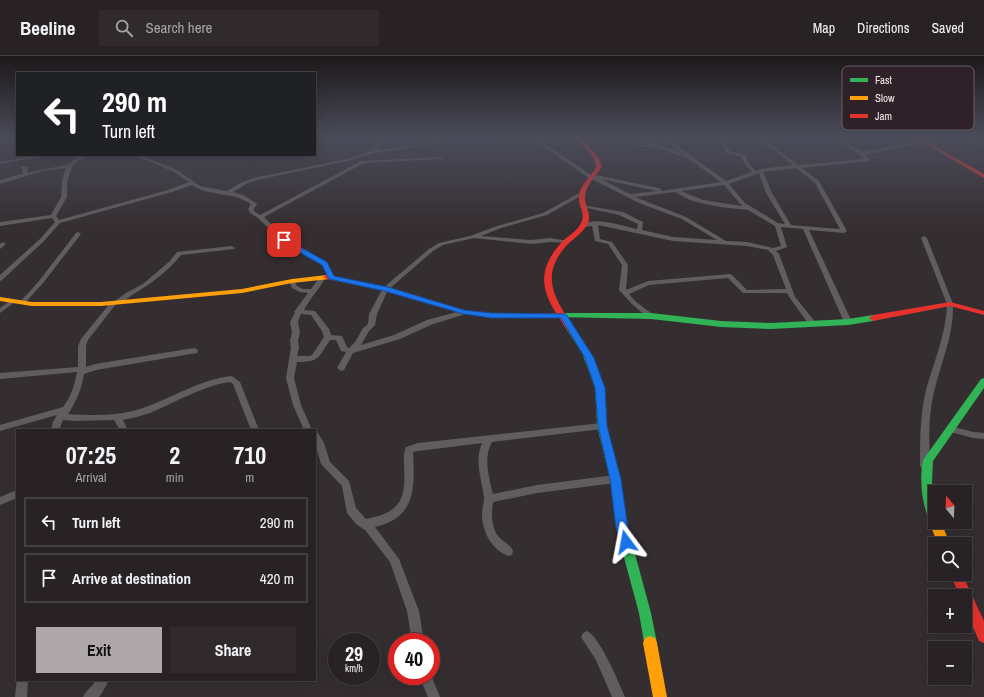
<!DOCTYPE html>
<meta charset="utf-8">
<style>
body{margin:0;font-family:"Archivo Narrow",sans-serif;background:#302a2d;color:#f1f3f6;height:100vh;display:flex;flex-direction:column;font-size:15px;white-space:nowrap}
*{box-sizing:border-box;margin:0}
p{font-size:13px;color:#a5a4a7}
.icon{flex:none;width:22px;height:22px;fill:none;stroke:currentColor;stroke-width:2;stroke-linecap:round;stroke-linejoin:round}
.map{position:relative;flex:1;overflow:hidden}
.sheet{position:absolute;left:16px;top:373px;width:300px;height:252px;display:flex;flex-direction:column;background:#282225;border-radius:0px;box-shadow:0 4px 16px #0002,0 0 0 1px #443f42}
.sheet>*{flex:none}
.guide{position:absolute;left:16px;top:16px;width:300px;height:84px;border-radius:0px;box-shadow:0 4px 16px #0002,0 0 0 1px #443f42;background:#202124;color:#fff;overflow:hidden}
.needle{width:26px;rotate:341deg}
.fabs{position:absolute;left:928px;top:429px;display:grid;gap:8px}
.fabs a{display:grid;place-items:center;width:44px;height:44px;border-radius:0px;background:#282225;box-shadow:0 4px 16px #0002,0 0 0 1px #443f42;font-size:20px}
.speed{position:absolute;left:328px;top:577px;display:flex;gap:8px;font-size:20px;font-weight:700;text-align:center}
.speed>*{display:grid;place-content:center;width:52px;height:52px;border-radius:50%;background:#282225;box-shadow:0 4px 16px #0002,0 0 0 1px #443f42;line-height:1}
.speed small{font-size:10px;font-weight:400}
.speed .limit{border:6px solid #d22;background:#fff;color:#111}
.pin{position:absolute;display:grid;place-items:center;width:34px;height:34px;color:#fff;margin:-17px;border-radius:8px;box-shadow:0 2px 6px #0006}
.me{position:absolute;width:44px;margin:-22px;rotate:347deg;stroke-linejoin:round;filter:drop-shadow(0 0 3px #0008)}
.turn{display:flex;align-items:center;gap:14px;height:84px;padding:0 20px;font-size:18px}
.turn .icon{width:52px;height:52px;stroke-width:2.5}
.turn b{display:block;font-size:28px;line-height:34px}
.eta{display:flex;justify-content:space-evenly;align-items:center;height:68px;text-align:center}
.eta b{font-size:24px;font-weight:700;line-height:28px}
.action{display:flex;gap:8px;margin-top:auto;padding:8px 20px}
.action a{flex:1;height:46px;border-radius:0px;background:#afa7aa;color:#111;font-size:16px;font-weight:700;line-height:46px;text-align:center}
.action a+a{background:#302a2d;color:#f1f3f6}
ul{padding:0;list-style:none}
li{display:flex;align-items:center;gap:12px;height:50px;margin:0 8px 6px;padding:0 12px;border:2px solid #443f42;border-radius:0px}
li div{flex:1}
li b{display:block;font-size:15px}
li em{font-style:normal}
header{display:flex;align-items:center;gap:24px;box-sizing:border-box;height:56px;padding:0 20px;background:#282225;border-bottom:1px solid #443f42}
header strong{font-size:19px}
nav{display:flex;gap:22px;margin-inline-start:auto;font-size:14px}
.search{width:280px;height:36px;background:#302a2d;display:flex;align-items:center;gap:10px;box-sizing:border-box;padding:0 14px;border-radius:0px;color:#a5a4a7;font-size:15px}
.map>svg:first-child{display:block}
.lines{fill:none;stroke-linecap:round;stroke-linejoin:round}
.street{fill:#605d5e;fill-rule:evenodd}
.fast{fill:#30b455;fill-rule:evenodd}
.slow{fill:#ff9f0a;fill-rule:evenodd}
.jam{fill:#e5322d;fill-rule:evenodd}
.route{fill:#1a73e8;stroke:#114b97}
.key{fill:#2e2127;stroke:#685d62;stroke-width:1}
.key-label{font-size:11px;fill:#f1e8eb}
</style>
<header>
<strong>Beeline</strong>
<div class="search"><svg class="icon" aria-label="search" viewBox="0 0 24 24"><circle cx="10" cy="10" r="6"/><path d="M15 15l6 6"/></svg>Search here</div>
<nav><a>Map</a><a>Directions</a><a>Saved</a></nav>
</header>
<div class="map">
<svg width="984" height="641" viewBox="0 0 984 641">
<rect width="100%" height="100%" fill="#352e31"/>
<g class="lines">
<g class="street">
<polygon points="17,81 17,83 0,87 0,85"/>
<path d="M381,81H385L381,89L377,92L378,94L444,85L446,86L374,97L352,104L257,124L246,128L233,136L243,139L256,147L257,148L254,153V155L260,159L361,105L442,101V103H440L364,107L264,161L286,183L328,208L334,221L333,222H329L323,210L282,185L258,162L250,157L248,153L251,148C232,135 209,141 192,129L172,136L60,167L44,185L2,224L0,225V219L40,183L55,166L52,162L0,170V166L51,159L61,141L62,125L66,112L42,115L0,128V124L22,118L23,113L21,112V110L28,111L27,117C40,113 53,112 66,109C74,107 73,99 88,99L77,105L72,111L67,125V141L56,160L59,164L168,134L189,126L174,116L134,99H140L177,114L200,130L227,135L242,126L254,122L351,102L371,95L373,94L372,92L377,87Z"/>
<path d="M530,81H535L590,118L659,132L661,133V135L721,126L683,99L679,100L658,91H636V89H648L639,83V81H646L645,82C656,89 669,92 681,97L662,81H666L676,89L726,125L752,116L745,109L741,101L726,97L718,81H722L730,95L745,99L749,108L756,115L760,113L793,109L757,81H761L798,109L864,103L835,81H840L862,96L940,81H948L865,99L871,104L869,105L802,112L819,125L847,175L844,177L809,174L852,266L848,268L844,266L803,173L781,171L787,191L776,195L779,198L795,241L817,268L813,270H810L790,242L787,237H743L728,222L649,229L629,238L636,246L655,260L651,262H648L632,248L619,234L622,209L608,188L595,185L592,170L584,171L581,169C595,160 621,170 637,173L638,168L619,159L583,151V149L623,156L643,166L642,174L673,181L717,184L682,163L639,147L586,120ZM796,112L815,127L840,173L791,169L772,137L763,116ZM759,117L766,137L785,168L778,167L745,147L729,128ZM601,123L657,135L630,138ZM724,129L742,150L703,144L681,135ZM675,136L690,144L701,147L720,151L748,154L775,170L781,190L773,192L747,186L726,185L686,161L635,141ZM598,169L673,185L747,190L768,194L773,199L786,233L747,234L732,219L730,218L648,225L626,234L628,209L612,186L600,183Z"/>
<polygon points="961,81 966,81 984,89 984,92"/>
<polygon points="38,99 48,99 0,108 0,106"/>
<path d="M581,136L586,137L547,159L501,172L481,180L531,184L550,182L568,185V187L550,186L531,188L474,182L443,189L433,195L388,234L377,258L375,269L369,275L361,289L394,279L427,264L464,254L468,256L466,258L433,268L400,283L353,297L344,314L341,315L337,312L346,296L341,295L336,284H330C318,302 320,306 297,306L294,322L301,349L312,374H304L293,349L286,322L291,292L290,284L292,277L290,266L295,257L294,256L308,237L300,236L292,232L289,225L290,224H294L297,230L303,233H311L320,221H324L325,222C319,234 310,242 304,254L315,255L329,273L331,279L342,280L347,291L349,292L355,286L363,272L368,268L369,258L383,232L429,193L439,187L470,180L497,170L543,157ZM301,258L311,259L322,275L324,281L312,299L310,300H297L299,292L298,284L300,277L298,266Z"/>
<polygon points="78,176 81,178 43,227 24,248 20,248 19,247 20,246 39,225 76,177"/>
<path d="M924,180L927,182L953,248C954,279 941,306 934,336C928,360 929,385 930,410L928,413L925,414L922,413L920,410C920,385 920,359 926,334C934,305 946,279 947,248L921,182Z"/>
<polygon points="3,186 6,188 0,193 0,188"/>
<path d="M232,190L235,192L234,193L181,199C167,216 151,228 132,239C127,242 123,248 116,248L88,284L86,290V311L95,308L194,292L197,293L198,295L197,297L96,314L84,318C82,332 76,346 68,358C90,360 122,360 143,352C172,342 201,323 232,320L240,326L259,374H251L233,328L230,326C205,329 174,347 150,357C141,360 132,362 123,364L128,374H120L114,364L74,365L63,364L59,374H51L53,366L57,359L0,375V369L63,351C71,341 75,328 77,316L0,323V317L78,311V290L81,283L111,246L115,245L126,237L143,228L170,205L177,196Z"/>
<polygon points="13,243 15,244 16,245 15,246 0,257 0,252"/>
<path d="M602,367L605,368L606,370L605,372L602,373L492,386C483,401 489,422 493,438L537,429L615,419L618,420L620,423L618,426L615,427L537,437L493,446C491,459 491,475 502,484C506,487 511,490 513,495L512,499L508,500C491,493 482,475 482,458C482,453 484,447 484,442C482,423 474,406 482,387L418,395L413,396C415,431 416,462 375,471L399,503L419,555L424,586H412L407,555L390,506L365,474L356,468L347,457L342,430L321,408L315,387V376L318,377L324,387L330,406L349,425L356,452L366,463C401,456 406,444 404,410C404,403 403,398 406,391L418,387Z"/>
<polygon points="950,370 973,376 984,377 984,383 973,382 947,375 946,373 947,371"/>
<polygon points="17,434 17,442 0,449 0,441"/>
<path d="M587,575C600,581 619,627 625,641H612L596,604L581,581L583,577Z"/>
<polygon points="431,619 440,641 428,641 419,620"/>
<polygon points="17,621 17,624 28,624 27,641 15,641"/>
<path d="M96,624H109L102,637L99,641H83C86,634 92,631 96,624Z"/>
</g>
<g class="fast">
<polygon points="552,257 651,257 721,265 771,267 848,263 873,259 877,262 873,265 848,269 771,273 721,271 651,263 555,261 552,261 551,259"/>
<polygon points="571,271 574,272 590,297 605,332 607,370 620,423 628,472 651,557 657,587 655,592 650,594 645,592 639,557 616,472 610,423 597,370 595,332 582,297 567,274"/>
<path d="M984,322V332L933,405L932,427L935,447V466H940L939,469L935,470L931,469C922,449 919,426 923,404L981,323Z"/>
</g>
<g class="slow">
<polygon points="327,219 330,219 330,223 292,227 242,237 101,250 32,250 0,245 0,241 32,246 101,246 242,233 292,223"/>
<polygon points="935,461 935,466 941,466 950,488 938,488 929,466 931,462"/>
<polygon points="650,580 655,582 657,587 667,641 653,641 643,587 645,582"/>
</g>
<g class="jam">
<path d="M576,81H580L599,102L602,111C596,120 586,129 585,140C584,150 592,157 588,167C583,177 574,182 567,189C538,221 556,244 575,274L574,276H568L558,260L555,261H491L464,258L384,235L327,223L323,221L327,219L388,231L464,254L491,257H556C539,230 540,211 561,187C567,180 577,176 581,167C586,158 578,150 579,140C580,129 591,120 596,111L594,103Z"/>
<polygon points="914,81 919,81 984,118 984,122"/>
<polygon points="950,246 984,255 984,259 950,250 873,265 869,262 873,259"/>
<polygon points="950,518 962,518 984,565 984,587 979,585 965,552 965,540 960,540"/>
</g>
</g>
<linearGradient id="sky" x2="0" y2="1"><stop stop-color="#1d191b"/><stop offset="0.47" stop-color="#4b4c5a"/><stop offset="1" stop-color="#4b4c5a" stop-opacity="0"/></linearGradient>
<rect width="984" height="171" fill="url(#sky)"/>
<polygon class="route" points="281,183 286,183 327,206 334,220 388,231 464,254 491,257 566,258 594,302 605,332 607,370 621,423 628,472 631,486 630,489 626,491 621,489 616,472 610,423 598,370 595,332 585,302 561,262 491,262 464,258 384,235 329,223 322,209 281,186"/>
<rect x="842" y="10" width="132" height="64" rx="6" class="key"/>
<rect x="850" y="22" width="18" height="4" fill="#30b455"/>
<rect x="850" y="40" width="18" height="4" fill="#ff9f0a"/>
<rect x="850" y="58" width="18" height="4" fill="#e5322d"/>
<g class="key-label">
<text x="875" y="28">Fast</text>
<text x="875" y="46">Slow</text>
<text x="875" y="64">Jam</text>
</g>
</svg>
<div class="fabs">
<a><svg class="needle" viewBox="-14 -14 28 28"><path d="M0-13l5 13h-10z" fill="#e53935"/><path d="M0 13l5-13h-10z" fill="#a5a4a7"/></svg></a>
<a><svg class="icon" aria-label="search" viewBox="0 0 24 24"><circle cx="10" cy="10" r="6"/><path d="M15 15l6 6"/></svg></a>
<a>+</a>
<a>−</a>
</div>
<div class="speed"><div>29<small>km/h</small></div><div class="limit">40</div></div>
<div class="pin" style="left:284px;top:184px;background:#d93025"><svg class="icon" aria-label="arrive" viewBox="0 0 24 24"><path d="M6 21V4h12l-3 4 3 4H6"/></svg></div>
<svg class="me" style="left:626px;top:486px" viewBox="-20 -20 40 40"><path d="M0-17L14 15 0 8-14 15z" fill="#1a73e8" stroke="#fff" stroke-width="4"/></svg>
<div class="guide">
<div class="turn"><svg class="icon" aria-label="left" viewBox="0 0 24 24"><path d="M17 20v-9H6M10 6l-5 5 5 5"/></svg><div><b>290 m</b>Turn left</div></div>
</div>
<section class="sheet">
<div class="eta">
<div><b>07:25</b><p>Arrival</p></div>
<div><b>2</b><p>min</p></div>
<div><b>710</b><p>m</p></div>
</div>
<ul>
<li><svg class="icon" aria-label="left" viewBox="0 0 24 24"><path d="M17 20v-9H6M10 6l-5 5 5 5"/></svg><div><b>Turn left</b></div><em>290 m</em></li>
<li><svg class="icon" aria-label="arrive" viewBox="0 0 24 24"><path d="M6 21V4h12l-3 4 3 4H6"/></svg><div><b>Arrive at destination</b></div><em>420 m</em></li>
</ul>
<div class="action"><a>Exit</a><a>Share</a></div>
</section>
</div>
